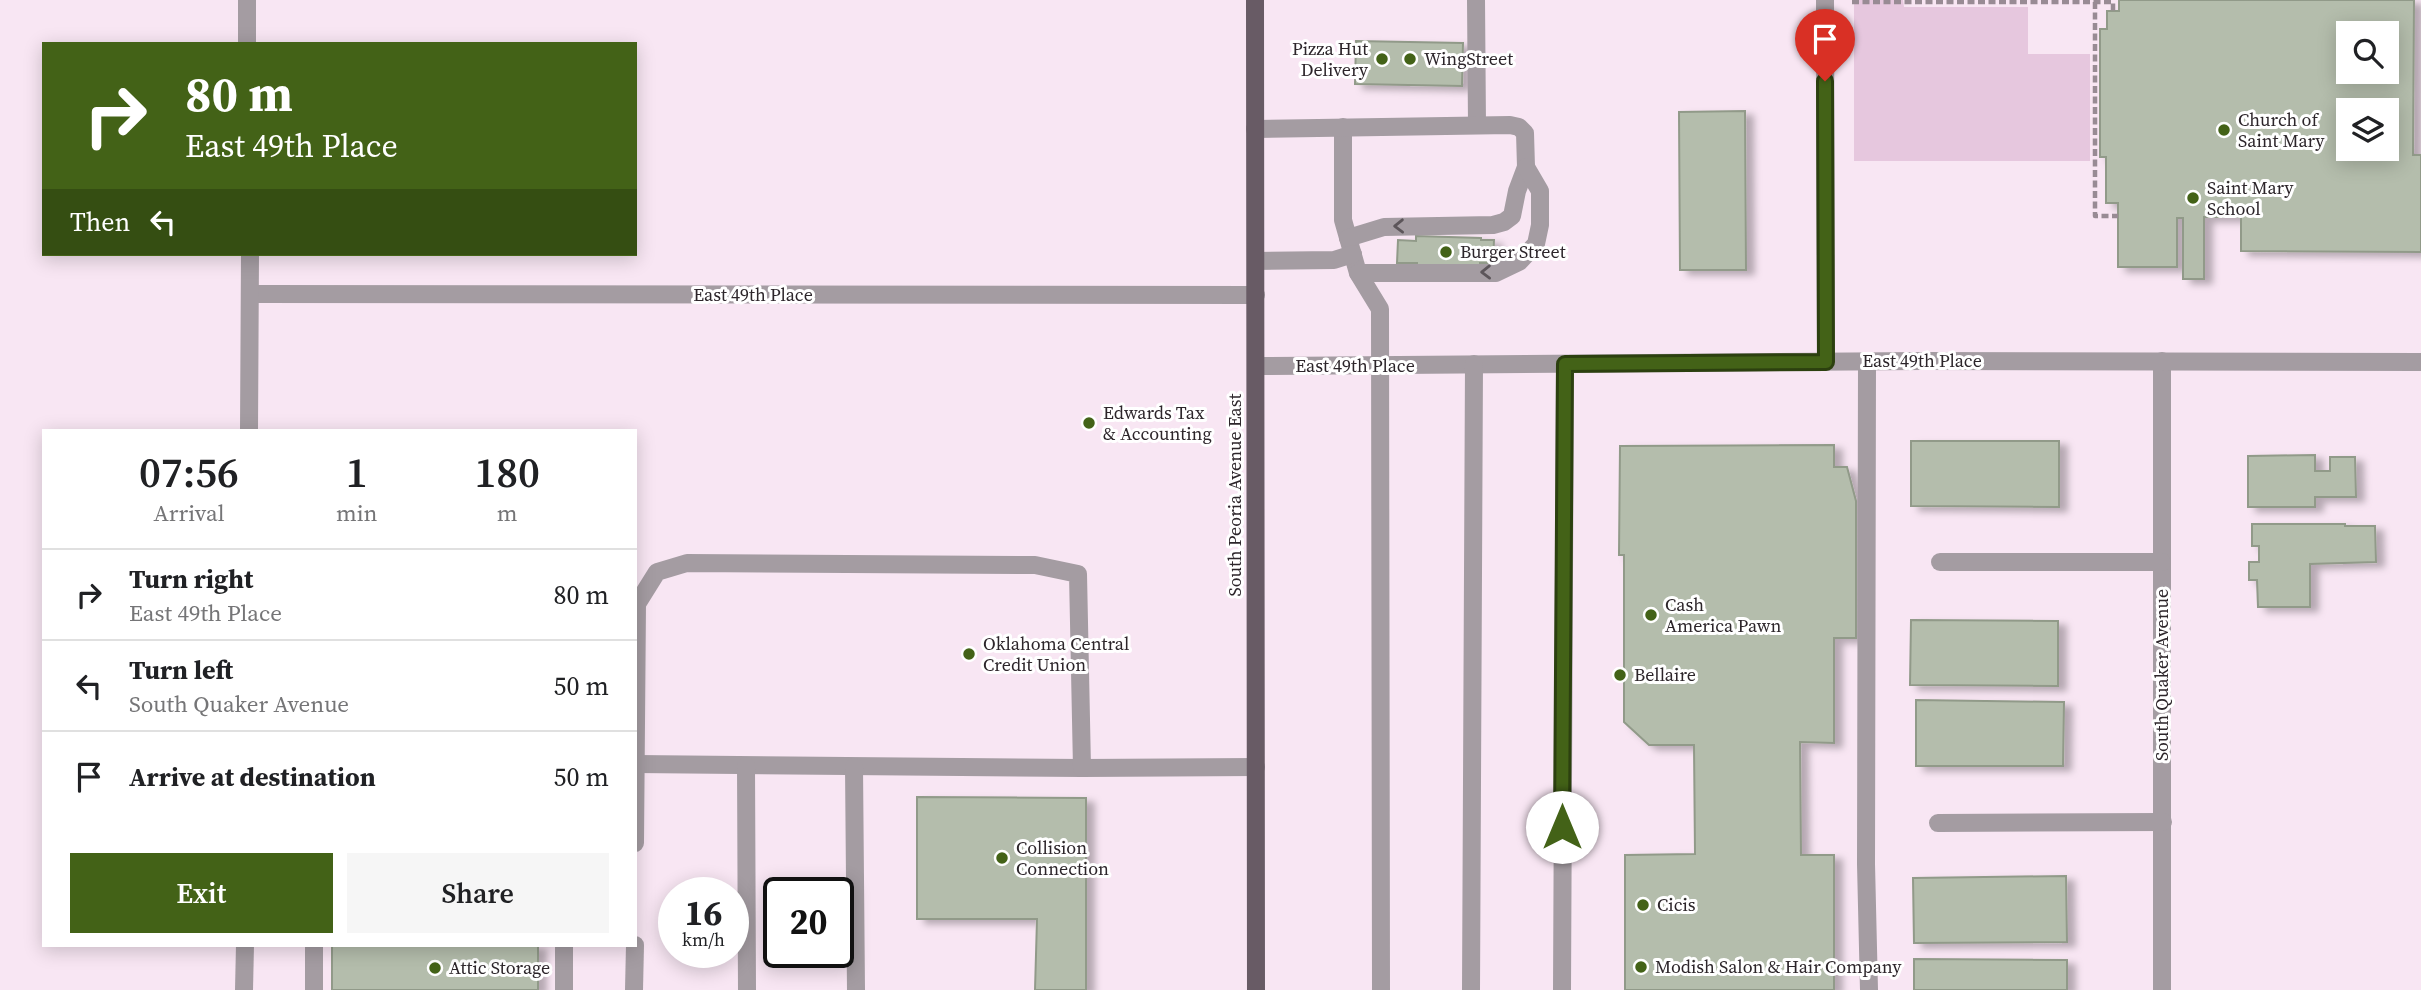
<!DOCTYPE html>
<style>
body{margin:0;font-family:"Source Serif 4",serif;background:#f6f6f6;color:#202124;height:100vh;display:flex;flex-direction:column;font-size:26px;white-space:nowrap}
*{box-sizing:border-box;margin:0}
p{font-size:23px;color:#757577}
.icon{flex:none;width:38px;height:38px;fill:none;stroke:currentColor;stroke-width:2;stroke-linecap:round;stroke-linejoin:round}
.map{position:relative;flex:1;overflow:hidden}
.panel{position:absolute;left:42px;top:429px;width:595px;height:518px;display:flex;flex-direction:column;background:#fff;border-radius:0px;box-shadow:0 4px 18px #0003}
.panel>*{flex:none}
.top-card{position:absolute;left:42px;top:42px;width:595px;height:214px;border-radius:0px;box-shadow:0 4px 18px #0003;background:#436217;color:#fff;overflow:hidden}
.fabs{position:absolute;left:2336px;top:21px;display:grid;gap:14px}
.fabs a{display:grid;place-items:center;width:63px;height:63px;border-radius:0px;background:#fff;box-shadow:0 4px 18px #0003;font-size:35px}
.speed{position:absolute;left:658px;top:877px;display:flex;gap:14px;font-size:35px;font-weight:700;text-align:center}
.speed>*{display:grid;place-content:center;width:91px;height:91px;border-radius:50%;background:#fff;box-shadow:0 4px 18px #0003;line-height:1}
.speed small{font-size:18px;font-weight:400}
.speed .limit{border:4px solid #111;border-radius:10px;background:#fff;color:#111}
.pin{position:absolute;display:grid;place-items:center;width:60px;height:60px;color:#fff;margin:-72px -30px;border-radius:50% 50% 50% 0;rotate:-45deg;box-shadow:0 0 7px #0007}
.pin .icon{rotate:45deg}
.me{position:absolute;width:77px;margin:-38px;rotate:0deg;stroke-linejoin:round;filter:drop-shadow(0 0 5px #0008)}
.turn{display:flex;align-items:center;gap:24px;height:147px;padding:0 28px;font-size:32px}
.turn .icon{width:91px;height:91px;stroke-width:2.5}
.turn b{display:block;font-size:49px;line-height:60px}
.then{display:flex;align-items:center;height:66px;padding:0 28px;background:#0003;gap:14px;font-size:26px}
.eta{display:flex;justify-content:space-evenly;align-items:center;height:119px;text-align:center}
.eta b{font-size:42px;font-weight:600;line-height:49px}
.action{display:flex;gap:14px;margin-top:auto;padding:14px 28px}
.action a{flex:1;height:80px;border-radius:0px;background:#436217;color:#fff;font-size:28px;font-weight:600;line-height:80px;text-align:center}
.action a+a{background:#f6f6f6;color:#202124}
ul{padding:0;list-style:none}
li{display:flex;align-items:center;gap:21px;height:91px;padding:0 28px;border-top:2px solid #e0e0e0}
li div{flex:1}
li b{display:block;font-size:26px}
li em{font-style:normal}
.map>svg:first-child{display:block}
.green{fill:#e6c7de}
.building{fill:#b4bdac;stroke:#919a89;stroke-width:2;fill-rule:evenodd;filter:url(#shadow)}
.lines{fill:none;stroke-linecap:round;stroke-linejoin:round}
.path{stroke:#988b94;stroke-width:4.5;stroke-dasharray:7 3.5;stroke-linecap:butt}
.minor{stroke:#a49ca2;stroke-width:18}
.major{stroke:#685b65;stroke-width:18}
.oneway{stroke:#5c555a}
.route-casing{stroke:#2c400f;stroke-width:18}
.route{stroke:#436217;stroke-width:12}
.poi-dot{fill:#436217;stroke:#fff;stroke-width:2.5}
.labels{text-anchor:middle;stroke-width:6;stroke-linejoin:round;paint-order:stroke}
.poi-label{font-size:18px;fill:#2c252a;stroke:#fff;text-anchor:start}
.street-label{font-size:18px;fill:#2c252a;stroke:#fff}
</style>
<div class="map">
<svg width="2421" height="990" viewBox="0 0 2421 990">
<defs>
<filter id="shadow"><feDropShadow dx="8" dy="4.5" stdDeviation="3.5" flood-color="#0004"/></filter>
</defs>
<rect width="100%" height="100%" fill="#f8e6f3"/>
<polygon class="green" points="1854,0 1903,0 1904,7 2028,7 2028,54 2090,54 2090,161 1854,161"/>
<g class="building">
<path d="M2119,0H2414L2413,155H2421V252L2241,251V217H2204V279H2183V218H2177V267H2118V203H2106V157H2100V29H2107V11H2119ZM2348,33H2387V72H2348ZM2348,110H2387V149H2348Z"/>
<polygon points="1356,41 1463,43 1462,86 1355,84"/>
<polygon points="1745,111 1746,270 1680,270 1679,112"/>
<polygon points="1416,236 1481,238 1481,240 1494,240 1493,263 1480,263 1480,268 1417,267 1417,263 1397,263 1398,240 1416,241"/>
<polygon points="1911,441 2059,441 2059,507 1911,506"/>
<polygon points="1834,445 1834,467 1847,467 1856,501 1856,638 1834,638 1834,743 1800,742 1801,855 1834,855 1834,990 1625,990 1625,855 1695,854 1694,745 1649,745 1624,722 1624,555 1619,555 1620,446"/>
<polygon points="2315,455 2315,471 2330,471 2330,457 2355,457 2356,497 2315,497 2315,507 2248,507 2248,456"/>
<polygon points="2252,524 2345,524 2345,526 2375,526 2376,562 2310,564 2310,607 2258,607 2257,580 2249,580 2249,562 2259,562 2259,546 2252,546"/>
<polygon points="1911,620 2058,621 2058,686 1910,685"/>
<polygon points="1916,700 2064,702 2063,766 1916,766"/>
<polygon points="917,797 1086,798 1086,990 1035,990 1037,919 917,919"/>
<polygon points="2066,876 2067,942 1914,943 1913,878"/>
<rect x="332" y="945" width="206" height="45"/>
<polygon points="1914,959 2067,960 2067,990 1914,990"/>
</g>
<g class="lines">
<g class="path">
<polyline points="1852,2 2113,2 2113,11"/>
<polyline points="2095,2 2095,216 2118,216"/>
</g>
<g class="minor">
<polyline points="247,0 247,44"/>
<polyline points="1476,0 1477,125"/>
<polyline points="1825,0 1826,362"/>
<polyline points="1343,127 1343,220 1358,273 1380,309 1381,990"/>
<polyline points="1255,129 1510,125 1519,127 1525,133 1526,167 1517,191 1512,216 1504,222 1493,225 1384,227 1348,238"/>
<polyline points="1256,261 1334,260 1353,254"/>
<polyline points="1358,273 1496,273 1519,262 1536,244 1540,225 1540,191 1526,167"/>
<polyline points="250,294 1256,295"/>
<polyline points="2162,361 2162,990"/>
<polyline points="1867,362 1866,864 1869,990"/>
<polyline points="1256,366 1923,361 2421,362"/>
<polyline points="249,430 250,254"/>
<polyline points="1940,562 2162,562"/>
<polyline points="636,764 1082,768"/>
<polyline points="746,766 747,990"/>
<polyline points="854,767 856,990"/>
<polyline points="1938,823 2163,822"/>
<polyline points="635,843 637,604 657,572 687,563 1035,565 1078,574 1082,768 1256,767"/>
<polyline points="314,945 314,990"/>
<polyline points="564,945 564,990"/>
<polyline points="244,990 245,945"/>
<polyline points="634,990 635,945"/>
<polyline points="1471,990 1474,364"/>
<polyline points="1562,990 1565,364"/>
</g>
<polyline class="major" points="1255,0 1256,990"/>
</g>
<defs><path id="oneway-chevron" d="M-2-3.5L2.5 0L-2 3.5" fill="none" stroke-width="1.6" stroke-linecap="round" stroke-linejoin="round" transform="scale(1.75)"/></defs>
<g class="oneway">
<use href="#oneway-chevron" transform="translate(1399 226) rotate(179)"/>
<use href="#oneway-chevron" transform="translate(1486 272) rotate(179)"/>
</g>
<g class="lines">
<g class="route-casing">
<polyline id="route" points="1562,827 1565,364 1826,362 1825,81"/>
</g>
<use href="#route" class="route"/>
</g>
<g class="poi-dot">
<circle cx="1382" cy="59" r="7"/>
<circle cx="1410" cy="59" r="7"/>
<circle cx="2224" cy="130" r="7"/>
<circle cx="2193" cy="198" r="7"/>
<circle cx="1446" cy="252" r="7"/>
<circle cx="1089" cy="423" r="7"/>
<circle cx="1651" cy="615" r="7"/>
<circle cx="969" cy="654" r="7"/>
<circle cx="1620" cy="675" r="7"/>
<circle cx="1002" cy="858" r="7"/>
<circle cx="1643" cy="905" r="7"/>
<circle cx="1641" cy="967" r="7"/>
<circle cx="435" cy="968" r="7"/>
</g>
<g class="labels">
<g class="poi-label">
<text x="1368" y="55" text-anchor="end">Pizza Hut<tspan x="1368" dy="21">Delivery</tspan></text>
<text x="1424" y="65">WingStreet</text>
<text x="2238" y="126">Church of<tspan x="2238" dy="21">Saint Mary</tspan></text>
<text x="2207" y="194">Saint Mary<tspan x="2207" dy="21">School</tspan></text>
<text x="1460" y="258">Burger Street</text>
<text x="1103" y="419">Edwards Tax<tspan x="1103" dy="21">&amp; Accounting</tspan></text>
<text x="1665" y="611">Cash<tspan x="1665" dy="21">America Pawn</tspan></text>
<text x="983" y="650">Oklahoma Central<tspan x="983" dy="21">Credit Union</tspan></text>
<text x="1634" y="681">Bellaire</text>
<text x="1016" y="854">Collision<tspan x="1016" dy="21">Connection</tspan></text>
<text x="1657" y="911">Cicis</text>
<text x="1655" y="973">Modish Salon &amp; Hair Company</text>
<text x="449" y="974">Attic Storage</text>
</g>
<g class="street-label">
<text x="753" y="301">East 49th Place</text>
<text x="1922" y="367">East 49th Place</text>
<text x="1355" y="372">East 49th Place</text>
<text transform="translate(1235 495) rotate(-90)" y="6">South Peoria Avenue East</text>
<text transform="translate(2162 675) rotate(-90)" y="6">South Quaker Avenue</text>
</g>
</g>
</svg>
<div class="fabs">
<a><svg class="icon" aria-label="search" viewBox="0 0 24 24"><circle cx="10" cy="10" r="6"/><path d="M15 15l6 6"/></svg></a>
<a><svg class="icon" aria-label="layers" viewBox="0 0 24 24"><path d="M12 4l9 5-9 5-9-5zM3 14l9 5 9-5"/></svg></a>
</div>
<div class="speed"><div>16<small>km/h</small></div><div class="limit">20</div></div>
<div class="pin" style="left:1825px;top:81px;background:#d93025"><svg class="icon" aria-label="arrive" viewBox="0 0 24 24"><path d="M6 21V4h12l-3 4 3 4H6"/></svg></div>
<svg class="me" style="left:1562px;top:827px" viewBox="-20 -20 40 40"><circle r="19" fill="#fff"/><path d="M0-13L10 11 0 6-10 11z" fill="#436217"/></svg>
<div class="top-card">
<div class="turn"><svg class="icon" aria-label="right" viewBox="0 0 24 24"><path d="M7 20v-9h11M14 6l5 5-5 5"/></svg><div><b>80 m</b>East 49th Place</div></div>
<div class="then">Then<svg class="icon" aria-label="left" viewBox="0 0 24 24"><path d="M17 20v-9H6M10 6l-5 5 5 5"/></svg></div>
</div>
<section class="panel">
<div class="eta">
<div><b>07:56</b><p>Arrival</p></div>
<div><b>1</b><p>min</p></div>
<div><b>180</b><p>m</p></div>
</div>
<ul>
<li><svg class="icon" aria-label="right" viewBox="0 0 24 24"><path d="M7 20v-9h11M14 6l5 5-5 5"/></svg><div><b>Turn right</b><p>East 49th Place</p></div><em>80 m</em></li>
<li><svg class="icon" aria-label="left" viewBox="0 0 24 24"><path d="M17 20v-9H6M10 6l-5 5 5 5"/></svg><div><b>Turn left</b><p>South Quaker Avenue</p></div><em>50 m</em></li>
<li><svg class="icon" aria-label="arrive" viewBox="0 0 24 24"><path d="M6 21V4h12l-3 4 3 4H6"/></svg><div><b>Arrive at destination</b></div><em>50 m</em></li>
</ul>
<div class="action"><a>Exit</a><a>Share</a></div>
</section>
</div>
